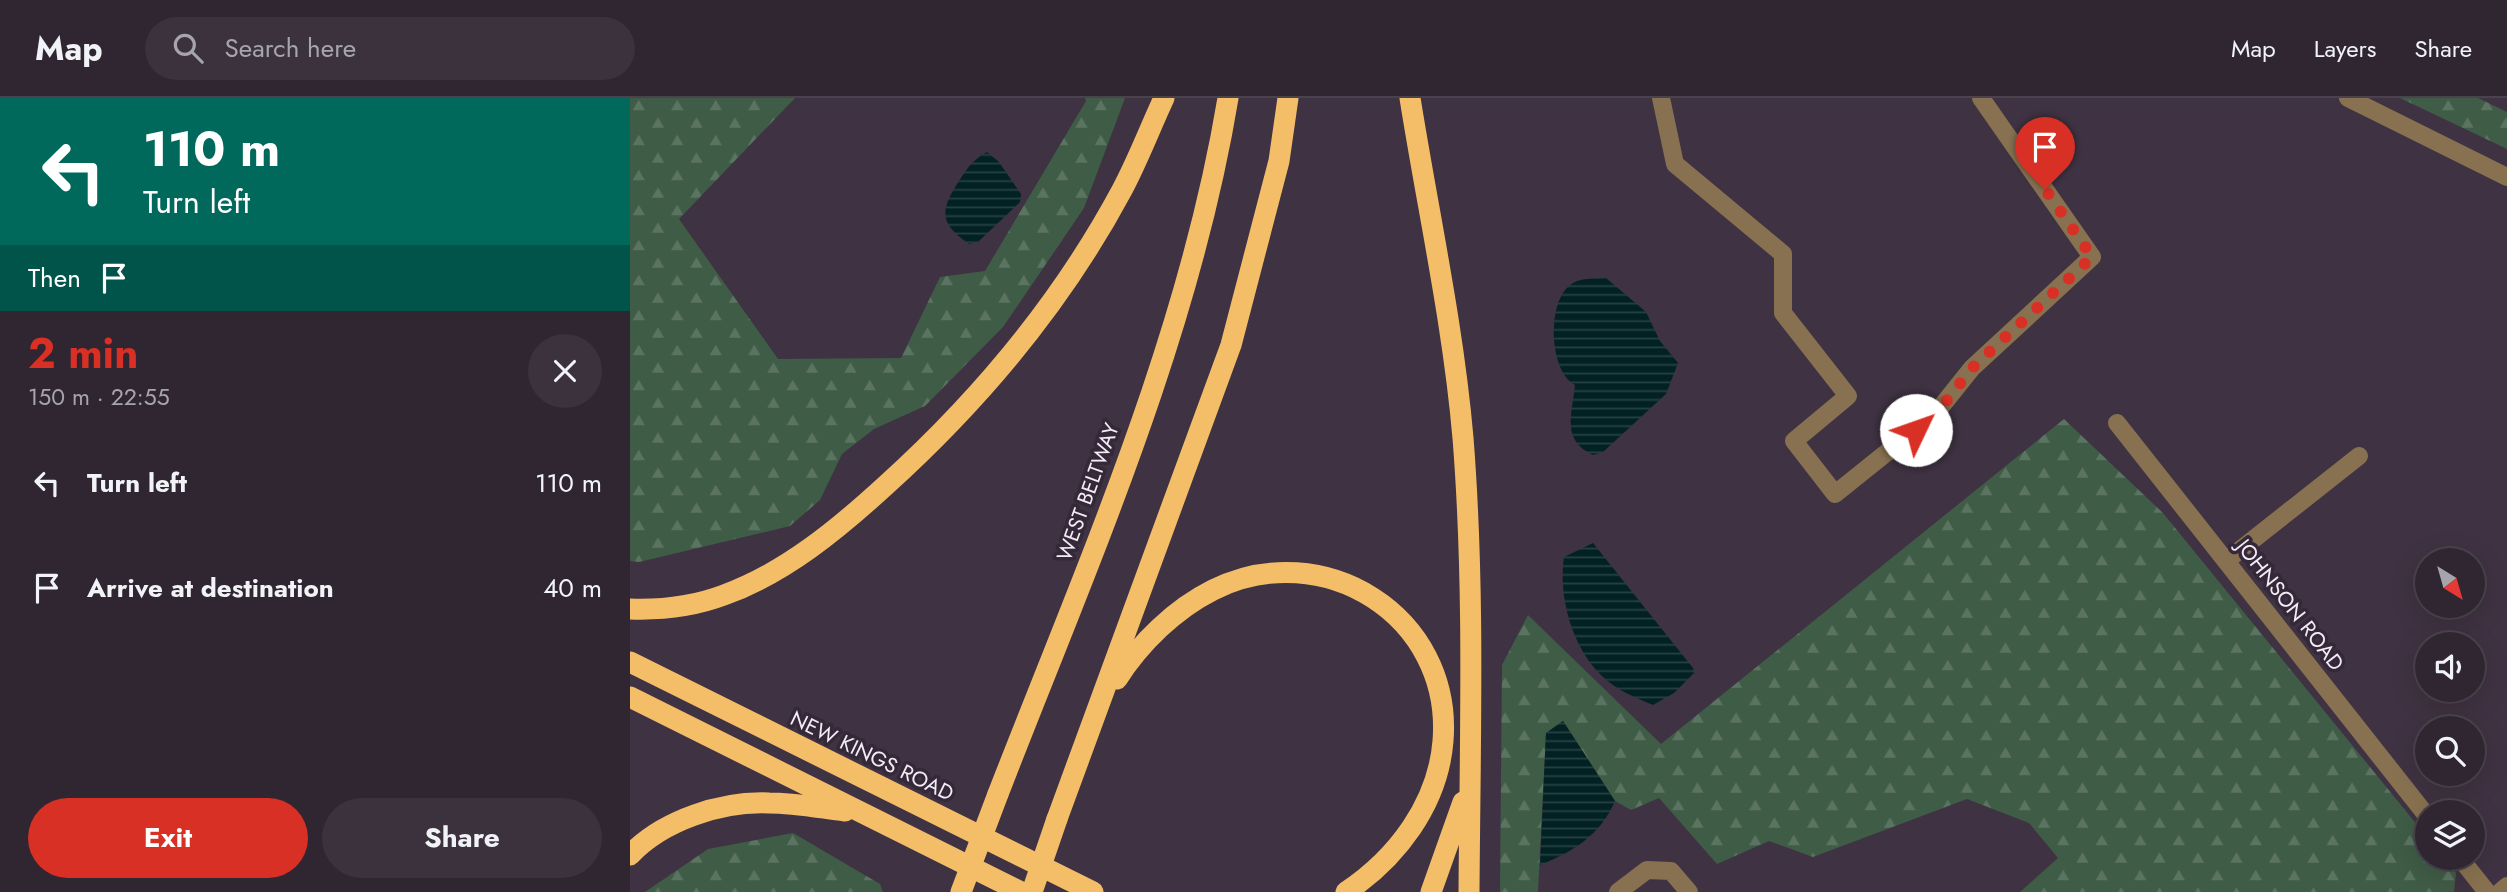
<!DOCTYPE html>
<meta charset="utf-8">
<style>
body{margin:0;font-family:Jost,sans-serif;background:#3b323e;color:#f1f3f6;height:100vh;display:flex;flex-direction:column;font-size:26px;white-space:nowrap}
*{box-sizing:border-box;margin:0}
p{font-size:23px;color:#a7a5ac}
.icon{flex:none;width:38px;height:38px;fill:none;stroke:currentColor;stroke-width:2;stroke-linecap:round;stroke-linejoin:round}
.map{position:relative;flex:1;overflow:hidden}
.side{display:flex;flex-direction:column;background:#2f2632;width:630px}
.side>*{flex:none}
.guide{background:#00695c;color:#fff;overflow:hidden}
.needle{width:46px;rotate:143deg}
.controls{position:absolute;left:1785px;top:450px;display:grid;gap:14px}
.controls a{display:grid;place-items:center;width:70px;height:70px;border-radius:50%;background:#2f2632;box-shadow:0 7px 28px #0002,0 0 0 2px #4a434d;font-size:35px}
.pin{position:absolute;display:grid;place-items:center;width:60px;height:60px;color:#fff;margin:-72px -30px;border-radius:50% 50% 50% 0;rotate:-45deg;box-shadow:0 0 7px #0007}
.pin .icon{rotate:45deg}
.me{position:absolute;width:77px;margin:-38px;rotate:48deg;stroke-linejoin:round;filter:drop-shadow(0 0 5px #0008)}
.turn{display:flex;align-items:center;gap:24px;height:147px;padding:0 28px;font-size:32px}
.turn .icon{width:91px;height:91px;stroke-width:2.5}
.turn b{display:block;font-size:49px;line-height:60px}
.then{display:flex;align-items:center;height:66px;padding:0 28px;background:#0003;gap:14px;font-size:26px}
.round{display:grid;place-items:center;flex:none;width:74px;height:74px;border-radius:37px;background:#3b323e}
.overview{display:flex;align-items:center;justify-content:space-between;height:119px;padding:0 28px}
h1{font-size:42px;font-weight:700;line-height:52px;color:#d93025}
.primary-button{display:flex;gap:14px;margin-top:auto;padding:14px 28px}
.primary-button a{flex:1;height:80px;border-radius:42px;background:#d93025;color:#fff;font-size:28px;font-weight:700;line-height:80px;text-align:center}
.primary-button a+a{background:#3b323e;color:#f1f3f6}
ul{padding:0;list-style:none}
li{display:flex;align-items:center;gap:21px;height:105px;padding:0 28px}
li div{flex:1}
li b{display:block;font-size:26px}
li em{font-style:normal}
header{display:flex;align-items:center;gap:42px;box-sizing:border-box;height:98px;padding:0 35px;background:#2f2632;border-bottom:2px solid #4a434d}
header strong{font-size:33px}
nav{display:flex;gap:38px;margin-inline-start:auto;font-size:24px}
.search{width:490px;height:63px;background:#3b323e;display:flex;align-items:center;gap:18px;box-sizing:border-box;padding:0 24px;border-radius:38px;color:#a7a5ac;font-size:26px}
main{display:flex;flex:1;min-height:0}
.map>svg:first-child{display:block}
.forest{fill:url(#forest-firs)}
.water{fill:url(#water-rules)}
.lines{fill:none;stroke-linecap:round;stroke-linejoin:round}
.minor{stroke:#877150;stroke-width:18}
.highway{stroke:#f4be69;stroke-width:21}
.highway-bridge{stroke:#f4be69;stroke-width:21}
.route{stroke:#d93025;stroke-width:12;stroke-dasharray:0 21.6}
.labels{text-anchor:middle;stroke-width:7;stroke-linejoin:round;paint-order:stroke}
.street-label{font-size:21px;fill:#f3ebf5;stroke:#352838}
</style>
<header>
<strong>Map</strong>
<div class="search"><svg class="icon" aria-label="search" viewBox="0 0 24 24"><circle cx="10" cy="10" r="6"/><path d="M15 15l6 6"/></svg>Search here</div>
<nav><a>Map</a><a>Layers</a><a>Share</a></nav>
</header>
<main>
<section class="side">
<div class="guide">
<div class="turn"><svg class="icon" aria-label="left" viewBox="0 0 24 24"><path d="M17 20v-9H6M10 6l-5 5 5 5"/></svg><div><b>110 m</b>Turn left</div></div>
<div class="then">Then<svg class="icon" aria-label="arrive" viewBox="0 0 24 24"><path d="M6 21V4h12l-3 4 3 4H6"/></svg></div>
</div>
<div class="overview"><div><h1>2 min</h1><p>150 m · 22:55</p></div><a class="round"><svg class="icon" aria-label="close" viewBox="0 0 24 24"><path d="M6 6l12 12M18 6L6 18"/></svg></a></div>
<ul>
<li><svg class="icon" aria-label="left" viewBox="0 0 24 24"><path d="M17 20v-9H6M10 6l-5 5 5 5"/></svg><div><b>Turn left</b></div><em>110 m</em></li>
<li><svg class="icon" aria-label="arrive" viewBox="0 0 24 24"><path d="M6 21V4h12l-3 4 3 4H6"/></svg><div><b>Arrive at destination</b></div><em>40 m</em></li>
</ul>
<div class="primary-button"><a>Exit</a><a>Share</a></div>
</section>
<div class="map">
<svg width="1877" height="794" viewBox="0 0 1877 794">
<defs>
<pattern id="forest-firs" width="22" height="20" patternUnits="userSpaceOnUse" patternTransform="scale(1.75)"><rect width="22" height="20" fill="#3f5c46"/><path d="M5 1l3.5 6h-7zM16 11l3.5 6h-7z" fill="#5b7461"/></pattern>
<pattern id="water-rules" width="6" height="5" patternUnits="userSpaceOnUse" patternTransform="scale(1.75)"><rect width="6" height="5" fill="#022122"/><path d="M0 2.5h6" fill="none" stroke="#274143"/></pattern>
</defs>
<rect width="100%" height="100%" fill="#3f3242"/>
<g class="forest">
<polygon points="0,0 165,0 49,121 148,261 271,260 310,179 355,173 456,3 455,0 495,0 454,110 373,229 295,308 244,331 212,356 190,402 160,428 9,464 0,463"/>
<polygon points="1770,0 1848,0 1877,14 1877,51"/>
<polygon points="1434,321 1533,415 1797,739 1797,760 1814,760 1826,775 1824,794 1390,794 1428,760 1399,725 1337,701 1183,759 1139,743 1087,766 1029,700 1001,712 985,703 933,623 916,635 908,794 870,794 872,567 898,517 1031,646"/>
<polygon points="163,735 250,786 253,794 15,794 78,751"/>
</g>
<g class="water">
<path d="M357,54L369,64L391,96L390,104L348,144L339,146C311,126 309,115 327,86C336,72 342,62 357,54Z"/>
<path d="M976,180L1016,214L1030,243L1048,265L1036,296L973,354L963,357C931,342 942,317 945,287C919,273 917,206 939,188C949,179 963,181 976,180Z"/>
<path d="M963,445L1063,570L1064,575L1044,595L1023,607C1006,600 984,591 971,577C942,549 928,498 934,459Z"/>
<path d="M933,623L985,703C970,738 942,754 910,767L916,635Z"/>
</g>
<g class="lines">
<g class="minor">
<polyline points="1031,0 1045,66 1153,156 1153,215 1218,298 1164,343 1205,396 1306,315 1342,270 1462,159 1351,0"/>
<polyline points="1718,0 1877,79"/>
<polyline points="1487,325 1797,718"/>
<polyline points="1596,463 1729,358"/>
<polyline points="1830,760 1857,794"/>
<polyline points="988,794 1017,772 1041,773 1059,794"/>
<polyline points="1870,794 1877,788"/>
</g>
<g class="highway">
<path d="M780,0C798,113 823,225 833,340C845,491 840,642 839,794"/>
<path d="M0,511C30,512 65,508 94,497C155,475 208,431 255,388C349,303 432,204 492,92C508,62 520,30 534,0"/>
<polyline points="0,564 463,794"/>
<path d="M487,581C510,545 545,511 583,492C693,437 823,518 813,643C808,706 767,760 716,794"/>
<polyline points="0,599 391,794"/>
<path d="M368,696C456,469 558,242 598,0"/>
<polyline points="427,721 601,247 649,63 658,0"/>
<path d="M0,757C33,722 92,703 139,705C164,705 190,710 215,713"/>
<polyline points="801,794 833,704"/>
</g>
<g class="highway-bridge">
<polyline points="331,794 368,696"/>
<polyline points="402,794 427,721"/>
</g>
</g>
<g class="lines">
<polyline class="route" points="1286,332 1306,316 1342,270 1462,159 1415,91"/>
</g>
<g class="labels">
<g class="street-label">
<text transform="translate(458 394) rotate(-70)" y="7">WEST BELTWAY</text>
<text transform="translate(1660 507) rotate(52)" y="7">JOHNSON ROAD</text>
<text transform="translate(242 658) rotate(26)" y="7">NEW KINGS ROAD</text>
</g>
</g>
</svg>
<div class="controls">
<a><svg class="needle" viewBox="-14 -14 28 28"><path d="M0-13l5 13h-10z" fill="#e53935"/><path d="M0 13l5-13h-10z" fill="#a7a5ac"/></svg></a>
<a><svg class="icon" aria-label="sound" viewBox="0 0 24 24"><path d="M4 9h4l5-4v14l-5-4H4zM17 9q2 3 0 6"/></svg></a>
<a><svg class="icon" aria-label="search" viewBox="0 0 24 24"><circle cx="10" cy="10" r="6"/><path d="M15 15l6 6"/></svg></a>
<a><svg class="icon" aria-label="layers" viewBox="0 0 24 24"><path d="M12 4l9 5-9 5-9-5zM3 14l9 5 9-5"/></svg></a>
</div>
<div class="pin" style="left:1415px;top:91px;background:#d93025"><svg class="icon" aria-label="arrive" viewBox="0 0 24 24"><path d="M6 21V4h12l-3 4 3 4H6"/></svg></div>
<svg class="me" style="left:1286px;top:332px" viewBox="-20 -20 40 40"><circle r="19" fill="#fff"/><path d="M0-13L10 11 0 6-10 11z" fill="#d93025"/></svg>
</div>
</main>
